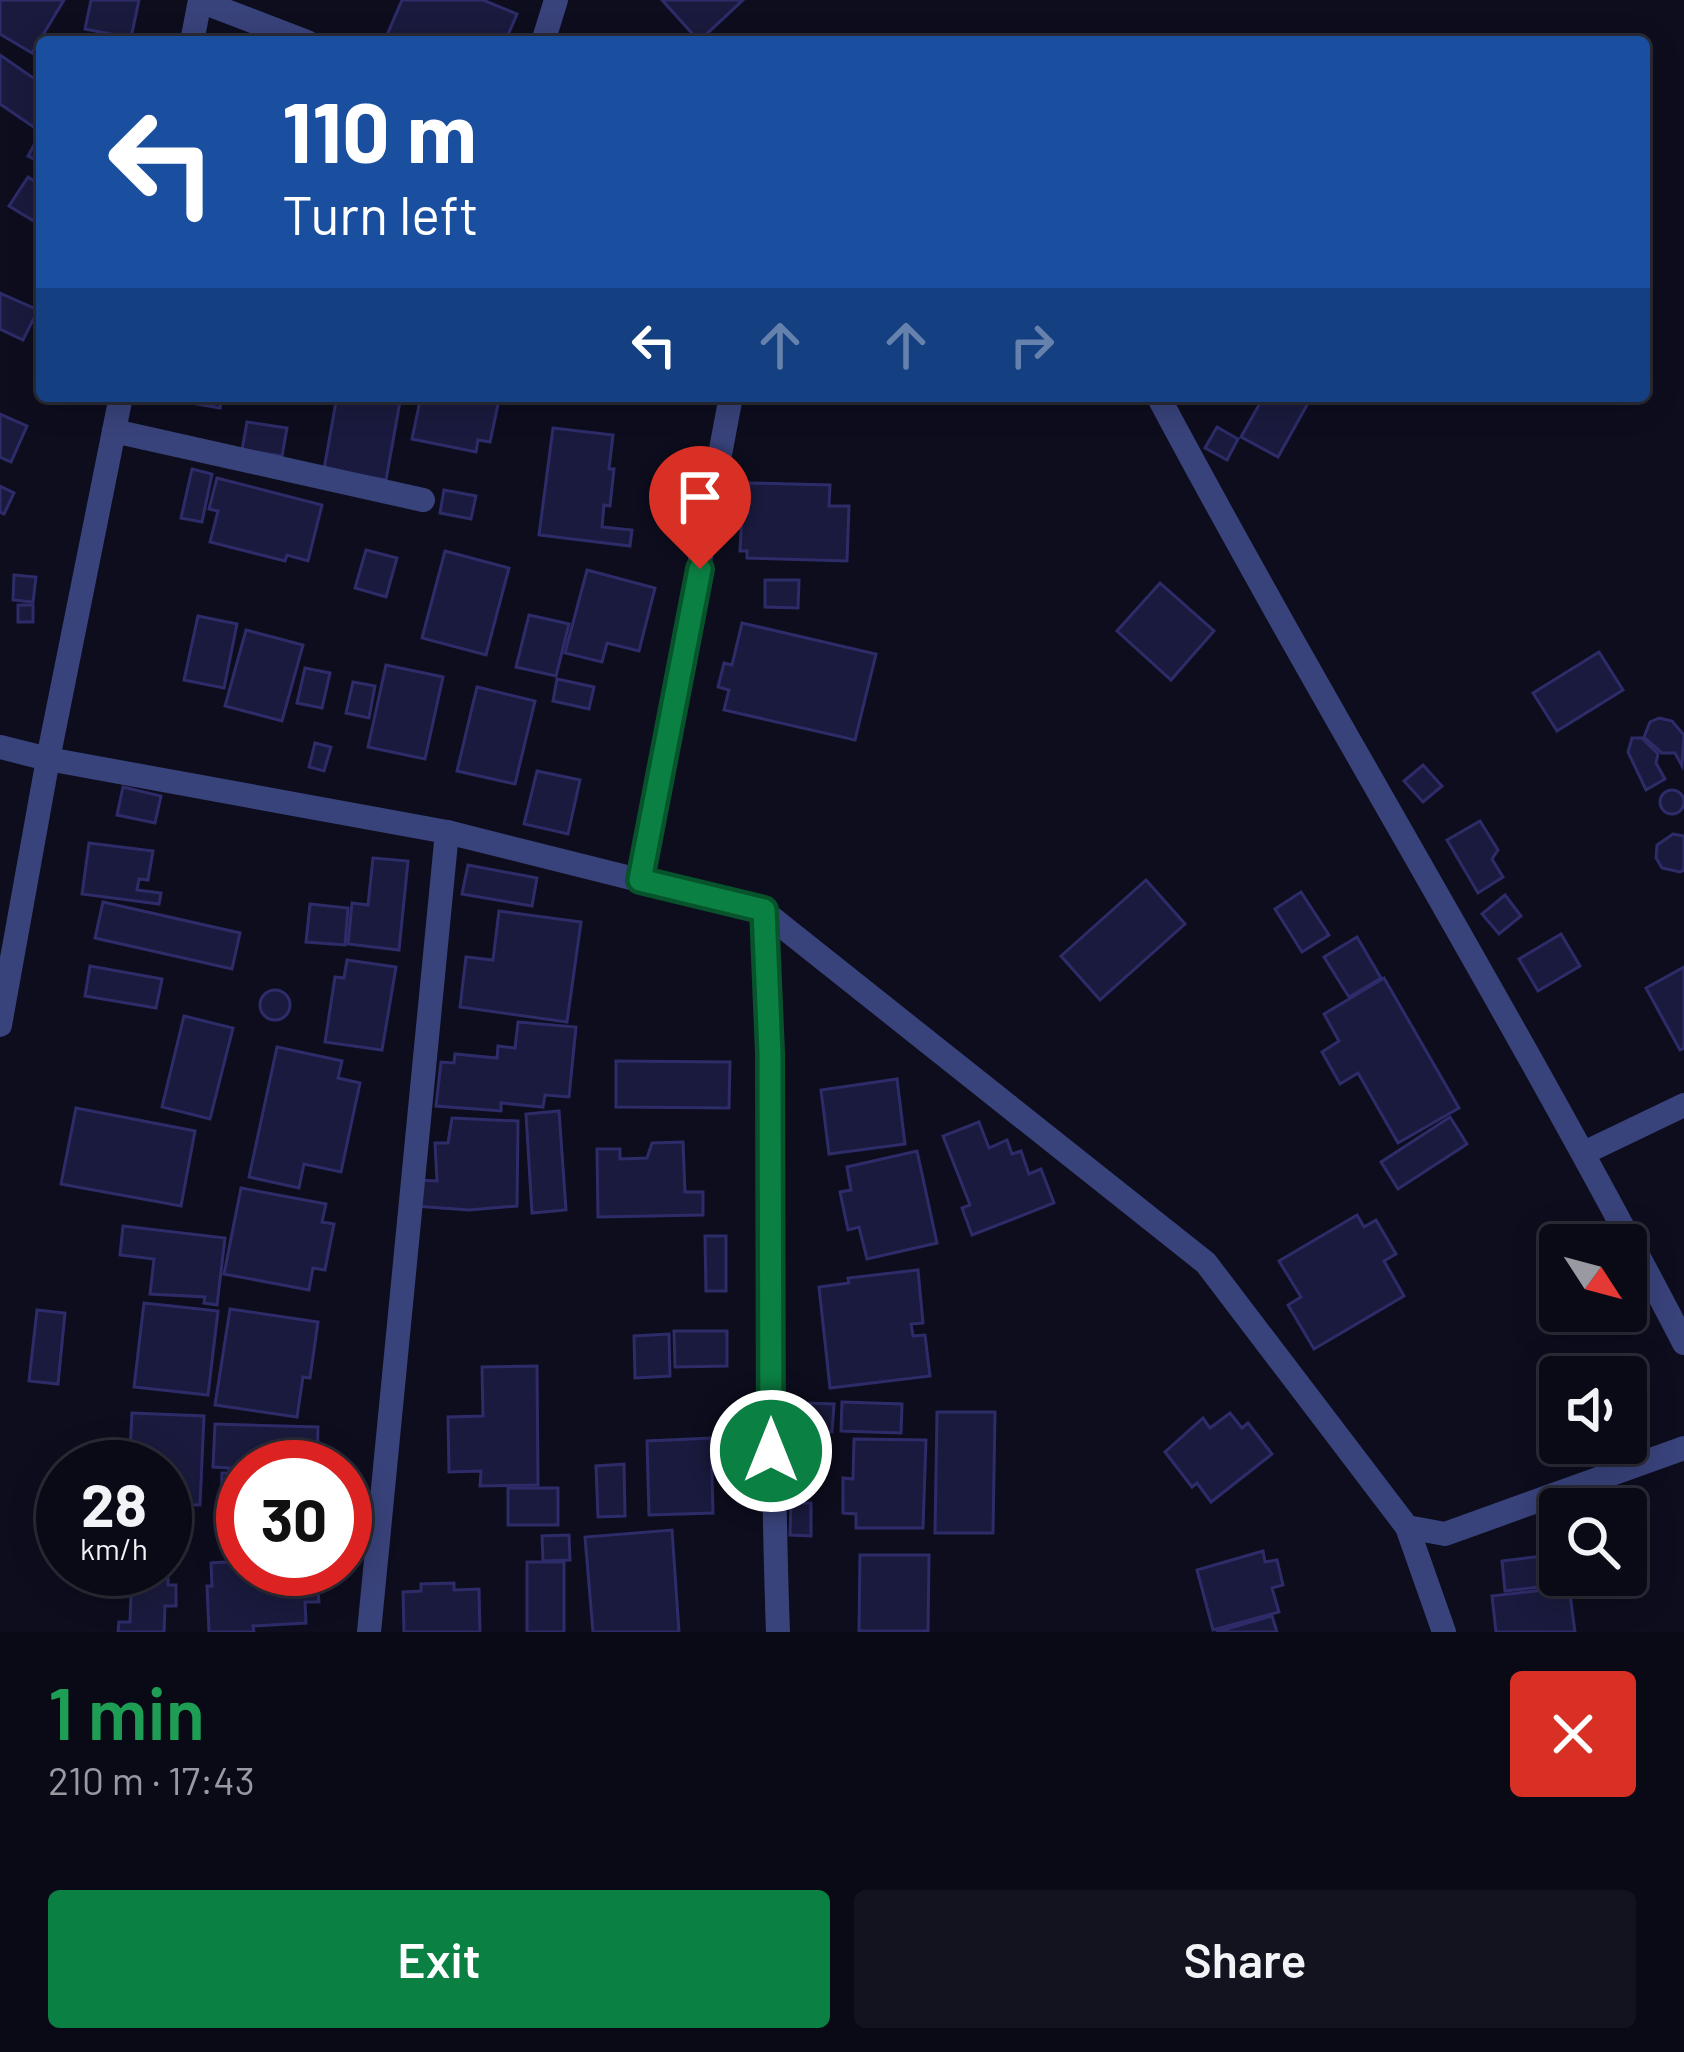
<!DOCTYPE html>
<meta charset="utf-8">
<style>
body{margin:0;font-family:Barlow,sans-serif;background:#13131f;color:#f1f3f6;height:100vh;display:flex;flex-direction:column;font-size:45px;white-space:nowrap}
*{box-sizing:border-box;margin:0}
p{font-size:39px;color:#999aa1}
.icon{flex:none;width:66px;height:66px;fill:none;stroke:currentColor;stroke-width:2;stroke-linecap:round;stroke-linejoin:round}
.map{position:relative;height:1632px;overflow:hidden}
.sheet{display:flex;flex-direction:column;background:#0a0a16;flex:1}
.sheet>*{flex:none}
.hud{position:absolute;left:36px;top:36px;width:1614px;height:366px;border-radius:12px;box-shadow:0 6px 30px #0003,0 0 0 3px #2a2b35;background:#1a4fa0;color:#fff;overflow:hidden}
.needle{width:78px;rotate:126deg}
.fabs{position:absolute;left:1539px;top:1224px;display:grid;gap:24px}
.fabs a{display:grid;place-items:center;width:108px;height:108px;border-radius:12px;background:#0a0a16;box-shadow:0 6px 30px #0003,0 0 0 3px #2a2b35;font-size:60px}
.speed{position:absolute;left:36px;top:1440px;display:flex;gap:24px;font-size:60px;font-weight:700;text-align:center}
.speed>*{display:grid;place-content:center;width:156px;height:156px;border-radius:50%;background:#0a0a16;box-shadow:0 6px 30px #0003,0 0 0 3px #2a2b35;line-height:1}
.speed small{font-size:30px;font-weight:400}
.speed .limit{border:18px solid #d22;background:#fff;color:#111}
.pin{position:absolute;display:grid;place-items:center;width:102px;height:102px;color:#fff;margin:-123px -51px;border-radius:50% 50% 50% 0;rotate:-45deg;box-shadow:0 0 12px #0007}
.pin .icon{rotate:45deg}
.me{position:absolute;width:132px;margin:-66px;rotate:0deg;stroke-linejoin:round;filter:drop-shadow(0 0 9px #0008)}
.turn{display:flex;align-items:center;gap:42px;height:252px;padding:0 48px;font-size:54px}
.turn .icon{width:156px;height:156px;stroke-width:2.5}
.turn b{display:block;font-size:84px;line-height:102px}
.lanes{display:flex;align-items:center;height:114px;padding:0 48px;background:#0003;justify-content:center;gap:60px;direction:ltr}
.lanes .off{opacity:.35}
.round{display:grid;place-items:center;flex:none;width:126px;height:126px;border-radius:12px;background:#13131f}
.overview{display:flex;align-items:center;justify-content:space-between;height:204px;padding:0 48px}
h1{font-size:72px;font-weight:600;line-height:90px;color:#1e9e55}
.button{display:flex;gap:24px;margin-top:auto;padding:24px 48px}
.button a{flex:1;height:138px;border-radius:12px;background:#0b8043;color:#fff;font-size:48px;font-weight:600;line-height:138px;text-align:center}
.button a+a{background:#13131f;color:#f1f3f6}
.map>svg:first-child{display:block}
.building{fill:#1a1a3e;stroke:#2d2c69;stroke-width:3}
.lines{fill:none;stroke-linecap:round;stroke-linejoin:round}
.minor{stroke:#39437b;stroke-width:24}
.route-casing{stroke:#07532c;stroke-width:30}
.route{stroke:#0b8043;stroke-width:21}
</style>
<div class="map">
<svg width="1684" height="1632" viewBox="0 0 1684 1632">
<rect width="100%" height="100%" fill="#0d0d1e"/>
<g class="building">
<polygon points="0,0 64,0 32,53 0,34"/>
<polygon points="91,0 139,0 131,38 85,29"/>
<polygon points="402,0 483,0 517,14 505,42 481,36 478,42 384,42"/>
<polygon points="662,0 743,0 699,41"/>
<polygon points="0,55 42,84 42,163 28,156 41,132 0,104"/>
<polygon points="28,177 42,186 42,226 9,206"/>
<polygon points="0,293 38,310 23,340 0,329"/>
<polygon points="181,396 222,396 220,408 180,401"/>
<polygon points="337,396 401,396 386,480 324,469"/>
<polygon points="421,396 499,400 490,442 478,440 476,452 412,439"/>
<polygon points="1264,396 1312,396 1278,457 1241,437"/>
<polygon points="0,414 27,426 11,462 0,457"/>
<polygon points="247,422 287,428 282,456 242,450"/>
<polygon points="1217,427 1238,439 1227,460 1205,448"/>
<polygon points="553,428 613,435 609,469 614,469 610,506 604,505 602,527 632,530 630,546 539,535"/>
<polygon points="192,469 212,474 202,522 181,518"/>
<polygon points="217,478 322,505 308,561 287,555 285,561 210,542 218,511 209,509"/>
<polygon points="749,483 830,485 829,506 849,506 847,561 747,558 747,551 740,551 742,513 748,513"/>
<polygon points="0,486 14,493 4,514 0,512"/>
<polygon points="444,490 476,496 471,519 440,513"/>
<polygon points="366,550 397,558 386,597 355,588"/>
<polygon points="445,551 509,568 486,655 422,638"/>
<polygon points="587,570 655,588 639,651 607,643 602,662 565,653"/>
<polygon points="14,575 36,577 33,602 13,600"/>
<polygon points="765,580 799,580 798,608 765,607"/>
<polygon points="1160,583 1214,631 1171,680 1117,631"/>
<rect x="18" y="605" width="15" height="17"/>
<polygon points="529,615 569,624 556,676 516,667"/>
<polygon points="198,616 237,624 224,688 184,680"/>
<polygon points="742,623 876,654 855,740 724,710 729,690 718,687 724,663 732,665"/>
<polygon points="246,630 303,645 282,721 225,706"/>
<polygon points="1599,652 1623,690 1557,731 1533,693"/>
<polygon points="386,665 443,677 425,759 368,747"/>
<polygon points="305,668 330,673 322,708 297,703"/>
<polygon points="557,679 594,687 589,709 553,701"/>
<polygon points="353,682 375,686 369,718 346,713"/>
<polygon points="477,687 535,701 515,784 457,771"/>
<polygon points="1659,718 1672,721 1684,735 1682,766 1675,753 1662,753 1644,737 1650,722"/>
<polygon points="1632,738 1642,738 1658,754 1656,763 1665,779 1646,790 1628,752"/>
<polygon points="315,743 331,747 324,771 309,767"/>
<polygon points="1423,765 1442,786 1423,802 1404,781"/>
<polygon points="537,771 580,780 568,834 524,824"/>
<polygon points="123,787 161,796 155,823 117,815"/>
<circle cx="1672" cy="802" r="12"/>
<polygon points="1480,821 1498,850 1492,859 1503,877 1478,893 1447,840"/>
<polygon points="1673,834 1684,836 1684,870 1680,872 1662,868 1656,858 1657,845"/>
<polygon points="89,843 153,851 148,880 139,879 137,890 161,893 159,904 82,894"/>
<polygon points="373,858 408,861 399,950 348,944 352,903 368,905"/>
<polygon points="468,865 537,878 532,906 462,894"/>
<polygon points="1146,880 1185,924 1100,1000 1061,956"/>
<polygon points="1301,892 1329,935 1302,952 1275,909"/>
<polygon points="1505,895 1521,916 1499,934 1482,914"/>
<polygon points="103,902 240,933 232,969 95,938"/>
<polygon points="310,904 348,908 345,945 306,942"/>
<polygon points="499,911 581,922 567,1022 460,1007 466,957 493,960"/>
<polygon points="1561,934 1580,966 1538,991 1519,959"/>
<polygon points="1357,937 1381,978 1349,997 1324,957"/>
<polygon points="347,960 396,967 382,1050 325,1042 335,977 344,978"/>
<polygon points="90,966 162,979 156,1008 85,996"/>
<polygon points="1684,967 1684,1048 1680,1050 1646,988"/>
<polygon points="1384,978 1459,1108 1398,1143 1358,1073 1340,1084 1322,1052 1339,1041 1324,1014"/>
<circle cx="275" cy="1005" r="15"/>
<polygon points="184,1016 233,1028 210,1119 162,1107"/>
<polygon points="518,1022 576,1027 569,1097 545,1095 543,1107 501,1103 501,1111 436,1106 441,1062 454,1063 455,1054 497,1058 498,1046 515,1048"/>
<polygon points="277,1047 342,1061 338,1078 360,1083 341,1172 304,1164 299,1188 249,1177"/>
<polygon points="616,1061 730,1062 729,1108 616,1107"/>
<polygon points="897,1079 905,1144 829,1154 821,1090"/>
<polygon points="76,1108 195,1131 181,1206 61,1184"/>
<polygon points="559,1111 566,1210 532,1213 526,1114"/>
<polygon points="1450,1117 1467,1144 1398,1189 1381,1162"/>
<polygon points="452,1118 518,1121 517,1206 469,1210 415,1206 417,1180 437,1181 435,1143 448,1143"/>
<polygon points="979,1122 989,1148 1007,1140 1012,1154 1021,1151 1029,1174 1041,1169 1054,1203 972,1235 962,1208 970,1205 943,1136"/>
<polygon points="683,1142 685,1192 703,1192 703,1215 598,1217 597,1149 620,1149 620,1159 647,1158 652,1143"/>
<polygon points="917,1151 937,1243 867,1259 859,1227 848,1230 840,1192 851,1190 847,1167"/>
<polygon points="241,1188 326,1204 322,1222 334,1224 325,1270 313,1268 309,1290 224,1274"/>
<polygon points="1357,1215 1364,1227 1376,1220 1396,1254 1384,1261 1404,1296 1314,1349 1288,1305 1301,1297 1279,1261"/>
<polygon points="123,1226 225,1238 217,1305 204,1303 205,1297 150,1294 154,1259 120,1255"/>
<polygon points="705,1236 726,1236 726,1291 706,1291"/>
<polygon points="918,1270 923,1323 911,1324 913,1336 925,1335 930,1376 830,1388 819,1287 849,1283 848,1278"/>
<polygon points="144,1303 218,1311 208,1395 134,1387"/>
<polygon points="230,1309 318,1322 310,1378 303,1377 297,1417 215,1405"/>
<polygon points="37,1310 65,1313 58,1384 29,1381"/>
<polygon points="674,1331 727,1331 727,1366 675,1367"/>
<polygon points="669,1334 670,1376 635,1378 634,1336"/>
<polygon points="537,1366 538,1485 480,1486 481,1471 449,1472 448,1417 483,1416 482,1367"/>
<polygon points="842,1402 902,1404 901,1433 841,1431"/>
<polygon points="804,1403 834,1404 832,1432 803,1430"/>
<polygon points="937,1412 995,1412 993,1533 935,1533"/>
<polygon points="132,1413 204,1416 200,1505 165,1504 165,1467 129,1467"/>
<polygon points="1230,1413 1242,1428 1248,1423 1272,1454 1211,1502 1197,1483 1192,1487 1165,1452 1203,1418 1210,1428"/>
<polygon points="215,1424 318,1427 317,1467 243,1467 243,1501 221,1500 222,1473 229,1473 229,1468 213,1467"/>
<polygon points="711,1438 713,1513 649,1515 647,1441"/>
<polygon points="854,1439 926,1440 923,1528 856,1528 856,1514 843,1513 843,1478 853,1479"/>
<polygon points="624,1464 625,1516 598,1517 596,1466"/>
<rect x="508" y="1488" width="50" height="37"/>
<polygon points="791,1503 811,1503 811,1536 790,1535"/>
<polygon points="672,1530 679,1632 593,1632 585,1537"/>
<polygon points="569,1535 570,1560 543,1561 542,1536"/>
<polygon points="1263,1551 1265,1562 1277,1560 1283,1585 1272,1588 1279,1612 1213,1630 1197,1570"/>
<polygon points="1560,1554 1560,1575 1566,1575 1567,1584 1505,1591 1502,1561"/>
<polygon points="860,1555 929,1555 928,1631 859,1631"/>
<polygon points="243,1561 243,1569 328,1569 309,1570 310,1582 317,1582 319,1602 305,1602 306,1623 253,1626 254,1632 209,1632 207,1586 212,1586 211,1563"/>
<rect x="527" y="1562" width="37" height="70"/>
<polygon points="125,1572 168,1573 168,1585 176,1585 176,1606 165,1606 164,1632 118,1632 119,1622 130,1622 131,1595 124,1595"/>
<polygon points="454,1583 454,1590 479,1589 480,1632 404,1632 403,1592 421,1591 421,1584"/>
<polygon points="1569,1587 1575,1632 1496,1632 1492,1596"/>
<polygon points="1272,1616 1277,1632 1216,1632"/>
</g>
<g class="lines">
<g class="minor">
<polyline points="200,1 307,42"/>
<polyline points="192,42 200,0"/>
<polyline points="543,42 556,0"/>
<path d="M1158,396C1328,715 1518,1022 1684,1343"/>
<polyline points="114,431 423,500"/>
<path d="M0,747L48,759L447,832L763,911C775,1151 769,1392 778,1632"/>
<polyline points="640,880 731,396"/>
<polyline points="763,911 1206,1263 1407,1527 1445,1534 1684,1448"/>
<polyline points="0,1025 48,759 121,396"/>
<polyline points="1584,1153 1684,1105"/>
<polyline points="1407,1527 1444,1632"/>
<polyline points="369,1632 447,832"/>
</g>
</g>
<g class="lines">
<g class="route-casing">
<polyline id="route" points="700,569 640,880 764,910 770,1053 771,1451"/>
</g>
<use href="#route" class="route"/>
</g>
</svg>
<div class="fabs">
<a><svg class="needle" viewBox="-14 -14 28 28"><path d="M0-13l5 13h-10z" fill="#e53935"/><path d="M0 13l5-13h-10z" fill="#999aa1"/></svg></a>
<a><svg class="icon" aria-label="sound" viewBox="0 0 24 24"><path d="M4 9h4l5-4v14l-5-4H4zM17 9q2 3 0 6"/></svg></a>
<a><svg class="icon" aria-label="search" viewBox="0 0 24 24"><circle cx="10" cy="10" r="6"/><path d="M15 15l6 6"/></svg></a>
</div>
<div class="speed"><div>28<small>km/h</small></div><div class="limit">30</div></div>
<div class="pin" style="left:700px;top:569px;background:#d93025"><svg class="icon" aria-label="arrive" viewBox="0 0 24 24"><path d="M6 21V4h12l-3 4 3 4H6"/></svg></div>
<svg class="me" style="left:771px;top:1451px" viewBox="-20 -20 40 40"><circle r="17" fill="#0b8043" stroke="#fff" stroke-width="3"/><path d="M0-11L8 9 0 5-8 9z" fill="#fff"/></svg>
<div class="hud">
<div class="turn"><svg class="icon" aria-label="left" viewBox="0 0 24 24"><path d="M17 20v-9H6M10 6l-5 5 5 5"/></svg><div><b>110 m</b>Turn left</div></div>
<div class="lanes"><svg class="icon" aria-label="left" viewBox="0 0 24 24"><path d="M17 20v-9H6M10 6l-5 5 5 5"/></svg><svg class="icon off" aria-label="ahead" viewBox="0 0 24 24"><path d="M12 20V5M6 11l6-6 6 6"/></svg><svg class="icon off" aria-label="ahead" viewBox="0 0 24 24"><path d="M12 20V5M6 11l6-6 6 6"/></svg><svg class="icon off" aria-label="right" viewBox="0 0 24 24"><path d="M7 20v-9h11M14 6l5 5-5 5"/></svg></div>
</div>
</div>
<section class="sheet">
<div class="overview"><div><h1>1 min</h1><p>210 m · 17:43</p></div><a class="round" style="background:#d93025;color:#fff"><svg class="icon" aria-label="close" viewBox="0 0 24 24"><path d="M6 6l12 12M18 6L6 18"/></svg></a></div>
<div class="button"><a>Exit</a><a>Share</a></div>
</section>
